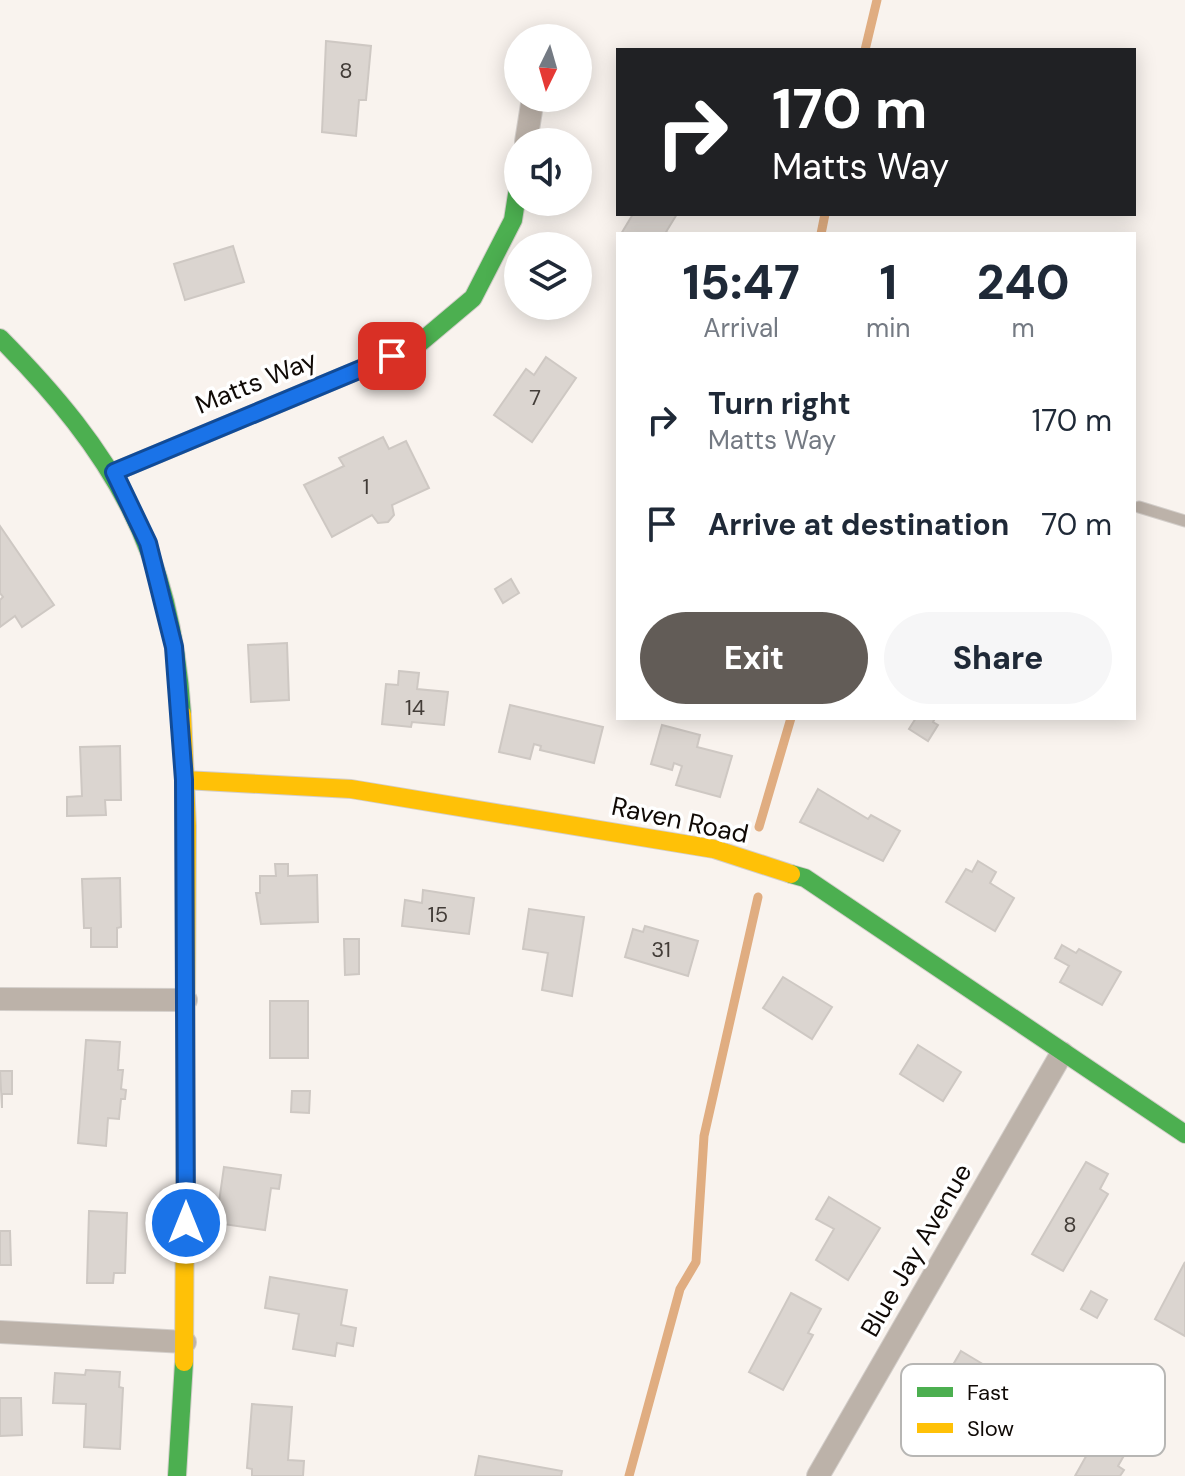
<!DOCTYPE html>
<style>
body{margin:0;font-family:"DM Sans",sans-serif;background:#f6f6f7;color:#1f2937;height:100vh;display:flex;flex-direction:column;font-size:30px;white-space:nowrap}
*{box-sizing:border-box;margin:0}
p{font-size:26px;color:#747a83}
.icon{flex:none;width:44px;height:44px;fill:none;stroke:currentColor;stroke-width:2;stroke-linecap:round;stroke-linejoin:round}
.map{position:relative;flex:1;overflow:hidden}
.panel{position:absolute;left:616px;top:232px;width:520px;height:488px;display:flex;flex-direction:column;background:#fff;border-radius:0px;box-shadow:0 4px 20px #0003}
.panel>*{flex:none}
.banner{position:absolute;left:616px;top:48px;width:520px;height:168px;border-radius:0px;box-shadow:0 4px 20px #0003;background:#202124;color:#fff;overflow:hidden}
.needle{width:52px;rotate:185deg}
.fabs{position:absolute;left:504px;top:24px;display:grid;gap:16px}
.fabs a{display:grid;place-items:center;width:88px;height:88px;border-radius:50%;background:#fff;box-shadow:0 4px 20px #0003;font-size:40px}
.pin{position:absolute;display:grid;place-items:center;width:68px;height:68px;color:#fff;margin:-34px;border-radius:16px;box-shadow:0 4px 12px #0006}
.me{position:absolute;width:88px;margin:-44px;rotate:0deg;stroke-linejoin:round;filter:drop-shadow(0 0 6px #0008)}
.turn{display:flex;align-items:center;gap:28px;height:168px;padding:0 24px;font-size:36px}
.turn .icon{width:104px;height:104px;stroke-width:2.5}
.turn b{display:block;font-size:56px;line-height:68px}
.eta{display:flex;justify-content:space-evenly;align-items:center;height:136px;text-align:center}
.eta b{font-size:48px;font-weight:800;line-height:56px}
.cta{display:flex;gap:16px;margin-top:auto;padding:16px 24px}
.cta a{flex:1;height:92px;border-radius:48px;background:#625c57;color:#fff;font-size:32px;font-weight:800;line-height:92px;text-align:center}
.cta a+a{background:#f6f6f7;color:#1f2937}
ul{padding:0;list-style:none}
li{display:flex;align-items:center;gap:24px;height:104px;padding:0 24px}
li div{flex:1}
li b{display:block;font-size:30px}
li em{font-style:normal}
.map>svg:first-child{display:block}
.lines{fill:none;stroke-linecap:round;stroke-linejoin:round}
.stream{stroke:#e0ad81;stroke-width:9}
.building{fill:#dbd5d0;stroke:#cec8c3;stroke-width:2}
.lane-casing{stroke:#d3ceca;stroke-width:13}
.street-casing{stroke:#d3ceca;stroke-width:24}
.fast-casing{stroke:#d3ceca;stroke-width:20}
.slow-casing{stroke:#d3ceca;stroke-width:20}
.lane{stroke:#bcb2a9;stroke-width:11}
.street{stroke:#bcb2a9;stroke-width:22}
.fast{stroke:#4caf50;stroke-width:18}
.slow{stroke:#ffc107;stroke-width:18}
.route-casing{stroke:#114b97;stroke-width:20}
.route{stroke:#1a73e8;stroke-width:14}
.labels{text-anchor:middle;stroke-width:7;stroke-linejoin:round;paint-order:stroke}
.number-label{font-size:22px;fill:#433d38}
.street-label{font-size:26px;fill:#100a06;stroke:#fff}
.key{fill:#fff;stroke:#b7b6b4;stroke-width:2}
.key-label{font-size:22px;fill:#100a06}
</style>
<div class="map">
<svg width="1185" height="1476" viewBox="0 0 1185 1476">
<rect width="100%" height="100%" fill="#f9f3ee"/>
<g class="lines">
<g class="stream">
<polyline points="865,50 877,0"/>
<polyline points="821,234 825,214"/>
<polyline points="759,827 791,718"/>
<polyline points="629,1476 680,1289 696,1262 704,1136 758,897"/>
</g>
</g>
<g class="building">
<polygon points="326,41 371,46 366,100 359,100 356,136 322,132"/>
<polygon points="633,214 677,214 666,232 670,234 621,234"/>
<polygon points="233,246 244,282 185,300 174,264"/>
<polygon points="546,357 576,378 532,442 494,415 526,369 534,375"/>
<polygon points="383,437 389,449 406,441 429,488 392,505 394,515 388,522 378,523 372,515 332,537 304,485 344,466 339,458"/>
<polygon points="0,526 54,605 22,627 15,616 0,627 0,600 3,597 0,593"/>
<polygon points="511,579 519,593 503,603 495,589"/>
<polygon points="287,643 289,700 251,702 248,645"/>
<polygon points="399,671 419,673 417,689 448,692 444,725 412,722 411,727 382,724 386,684 398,685"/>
<polygon points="510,705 603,727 594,763 540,750 541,746 534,744 530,759 499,752"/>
<polygon points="916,718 935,718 933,722 938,725 928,741 909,729"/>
<polygon points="662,725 700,735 697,747 732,756 720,797 676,785 682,766 674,763 672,770 651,764"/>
<polygon points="120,746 121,800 105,800 106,815 67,816 67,797 82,796 80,747"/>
<polygon points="818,789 868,819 871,815 900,831 883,861 800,822"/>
<polygon points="978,861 996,872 990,883 1014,898 995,931 946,902 966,869 972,872"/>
<polygon points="275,864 288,864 288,876 317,875 318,922 261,924 256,893 260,893 260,876 276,876"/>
<polygon points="120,878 121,927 117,928 117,947 91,947 91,928 84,928 82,879"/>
<polygon points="423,890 474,898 469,934 402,926 405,900 422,903"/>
<polygon points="529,909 584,917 572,996 542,990 548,953 523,949"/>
<polygon points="645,926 698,941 688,976 625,957 633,929 643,932"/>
<polygon points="344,939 359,939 359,974 345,975"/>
<polygon points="1062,945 1076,953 1079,949 1121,972 1102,1005 1060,982 1069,966 1055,958"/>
<polygon points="783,977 832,1007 812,1039 763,1008"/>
<rect x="270" y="1001" width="38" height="57"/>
<polygon points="86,1040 120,1042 118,1070 123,1070 121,1089 126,1090 125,1099 121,1099 119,1119 108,1118 106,1146 78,1143"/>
<polygon points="918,1045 961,1072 943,1101 900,1074"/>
<polygon points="0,1071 12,1071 12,1094 2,1094 2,1108"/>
<polygon points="292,1091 310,1091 309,1113 291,1112"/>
<polygon points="1086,1162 1108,1174 1100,1189 1108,1194 1063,1271 1032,1254"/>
<polygon points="224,1167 281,1175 279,1189 271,1188 265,1230 216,1223"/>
<polygon points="829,1197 880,1228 848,1280 816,1260 834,1229 816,1219"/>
<polygon points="89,1211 127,1213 125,1273 114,1273 113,1283 87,1283"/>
<polygon points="0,1231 10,1231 11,1265 0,1265"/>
<polygon points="1185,1262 1185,1336 1155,1319"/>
<polygon points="270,1277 347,1290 341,1325 356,1328 353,1346 337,1343 335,1356 293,1349 299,1314 265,1308"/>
<polygon points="1091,1291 1107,1300 1097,1318 1081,1309"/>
<polygon points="791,1293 821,1309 808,1333 813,1335 783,1390 749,1372"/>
<polygon points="961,1351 991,1369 965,1416 934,1398"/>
<polygon points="86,1370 120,1372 119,1387 123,1388 120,1449 84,1447 86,1404 53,1403 55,1373 85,1375"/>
<polygon points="0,1398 21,1398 22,1435 0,1436"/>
<polygon points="252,1404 292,1407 288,1460 304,1461 303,1476 252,1476 252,1469 247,1468"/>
<polygon points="1104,1424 1133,1440 1118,1466 1124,1470 1120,1476 1075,1476"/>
<polygon points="479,1456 562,1471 561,1476 475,1476"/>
</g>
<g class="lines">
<g class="lane-casing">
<polyline id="lane" points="1139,507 1185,521"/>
</g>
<g class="street-casing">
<g id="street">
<polyline points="526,142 533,98"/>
<polyline points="0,999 186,1000"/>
<polyline points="0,1332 185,1342"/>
<polyline points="818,1476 1062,1053"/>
</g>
</g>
<g class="fast-casing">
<g id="fast">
<path d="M0,338C114,453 171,549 182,714"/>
<polyline points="114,472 416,346 473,298 513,220 518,188"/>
<polyline points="791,874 805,878 1185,1134"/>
<polyline points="177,1476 184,1362"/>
</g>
</g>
<g class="slow-casing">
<g id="slow">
<polyline points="182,714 187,826 184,1362"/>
<polyline points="184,780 351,789 714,849 791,874"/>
</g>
</g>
<use href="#lane" class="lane"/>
<use href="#street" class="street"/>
<use href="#fast" class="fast"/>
<use href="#slow" class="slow"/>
</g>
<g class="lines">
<g class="route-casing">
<polyline id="route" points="186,1223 184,780 174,647 148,543 114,472 392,356"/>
</g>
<use href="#route" class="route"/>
</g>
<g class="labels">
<g class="number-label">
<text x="346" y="78">8</text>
<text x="535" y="405">7</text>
<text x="366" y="494">1</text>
<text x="415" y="715">14</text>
<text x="438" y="922">15</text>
<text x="661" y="957">31</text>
<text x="1070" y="1232">8</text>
</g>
<g class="street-label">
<text transform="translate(256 382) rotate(-22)" y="9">Matts Way</text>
<text transform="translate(680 820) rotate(12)" y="9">Raven Road</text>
<text transform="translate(916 1250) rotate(-60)" y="9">Blue Jay Avenue</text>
</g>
</g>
<rect x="901" y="1364" width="264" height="92" rx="12" class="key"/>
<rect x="917" y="1387" width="36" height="10" fill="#4caf50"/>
<rect x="917" y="1423" width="36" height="10" fill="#ffc107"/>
<g class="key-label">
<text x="967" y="1400">Fast</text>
<text x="967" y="1436">Slow</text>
</g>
</svg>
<div class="fabs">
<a><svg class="needle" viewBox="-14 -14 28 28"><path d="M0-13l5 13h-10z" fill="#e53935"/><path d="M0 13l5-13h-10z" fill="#747a83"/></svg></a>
<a><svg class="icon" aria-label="sound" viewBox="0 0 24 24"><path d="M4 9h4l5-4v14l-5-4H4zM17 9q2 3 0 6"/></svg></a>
<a><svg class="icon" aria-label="layers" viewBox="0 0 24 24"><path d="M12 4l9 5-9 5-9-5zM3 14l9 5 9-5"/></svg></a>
</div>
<div class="pin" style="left:392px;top:356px;background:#d93025"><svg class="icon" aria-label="arrive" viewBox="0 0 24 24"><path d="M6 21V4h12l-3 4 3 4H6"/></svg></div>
<svg class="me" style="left:186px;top:1223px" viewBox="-20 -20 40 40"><circle r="17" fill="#1a73e8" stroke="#fff" stroke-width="3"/><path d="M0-11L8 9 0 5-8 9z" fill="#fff"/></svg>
<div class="banner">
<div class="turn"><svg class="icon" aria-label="right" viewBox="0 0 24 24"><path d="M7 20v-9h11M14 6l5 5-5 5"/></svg><div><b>170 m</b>Matts Way</div></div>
</div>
<section class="panel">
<div class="eta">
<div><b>15:47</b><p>Arrival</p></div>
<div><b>1</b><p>min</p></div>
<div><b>240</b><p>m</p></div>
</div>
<ul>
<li><svg class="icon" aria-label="right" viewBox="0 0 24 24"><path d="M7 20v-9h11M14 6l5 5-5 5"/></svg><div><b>Turn right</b><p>Matts Way</p></div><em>170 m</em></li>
<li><svg class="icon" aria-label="arrive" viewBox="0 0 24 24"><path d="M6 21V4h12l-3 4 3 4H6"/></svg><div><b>Arrive at destination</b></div><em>70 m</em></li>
</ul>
<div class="cta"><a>Exit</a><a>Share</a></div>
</section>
</div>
